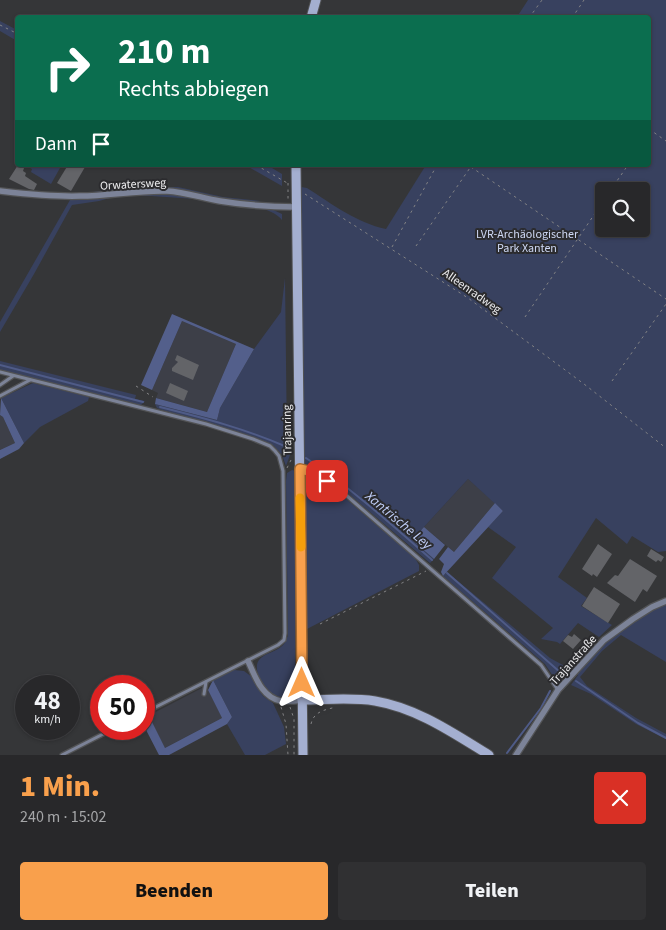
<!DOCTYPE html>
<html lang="de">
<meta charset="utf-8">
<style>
body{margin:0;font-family:"Source Sans 3",sans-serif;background:#303032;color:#f1f3f6;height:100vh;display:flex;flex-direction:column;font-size:19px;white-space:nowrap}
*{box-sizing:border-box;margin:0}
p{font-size:16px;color:#a5a6a8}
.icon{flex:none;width:28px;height:28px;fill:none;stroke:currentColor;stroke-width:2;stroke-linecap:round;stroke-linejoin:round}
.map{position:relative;height:755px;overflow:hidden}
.drawer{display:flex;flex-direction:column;background:#28282a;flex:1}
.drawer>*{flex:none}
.top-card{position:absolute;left:15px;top:15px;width:636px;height:152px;border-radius:5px;box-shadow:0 1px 4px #0004,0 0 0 1px #444447;background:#0b6e4f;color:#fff;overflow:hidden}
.fabs{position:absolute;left:595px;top:182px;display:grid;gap:10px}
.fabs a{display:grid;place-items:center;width:55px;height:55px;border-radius:5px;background:#28282a;box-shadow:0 1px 4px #0004,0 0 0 1px #444447;font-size:25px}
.speed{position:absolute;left:15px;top:675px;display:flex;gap:10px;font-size:25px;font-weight:700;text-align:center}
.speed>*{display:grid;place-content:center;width:65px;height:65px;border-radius:50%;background:#28282a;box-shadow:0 1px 4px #0004,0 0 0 1px #444447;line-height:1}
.speed small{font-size:12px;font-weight:400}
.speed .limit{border:8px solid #d22;background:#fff;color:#111}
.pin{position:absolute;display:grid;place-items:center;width:42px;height:42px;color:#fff;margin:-21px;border-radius:10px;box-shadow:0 2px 8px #0006}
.me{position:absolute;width:55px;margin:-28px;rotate:0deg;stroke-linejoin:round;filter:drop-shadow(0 0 4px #0008)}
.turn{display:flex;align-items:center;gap:18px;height:105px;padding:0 20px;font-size:22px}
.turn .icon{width:65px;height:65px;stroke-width:2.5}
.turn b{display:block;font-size:35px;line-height:42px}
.then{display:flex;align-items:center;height:48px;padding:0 20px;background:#0003;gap:10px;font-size:19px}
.round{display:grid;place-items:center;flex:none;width:52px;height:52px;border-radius:5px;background:#303032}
.summary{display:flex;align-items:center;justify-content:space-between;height:85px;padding:0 20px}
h1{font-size:30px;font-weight:800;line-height:38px;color:#f9a04c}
.action{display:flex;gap:10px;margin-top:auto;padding:10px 20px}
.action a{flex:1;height:58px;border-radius:5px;background:#f9a04c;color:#111;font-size:20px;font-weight:800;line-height:58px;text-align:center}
.action a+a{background:#303032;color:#f1f3f6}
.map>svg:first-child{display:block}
.built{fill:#3d3f48}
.green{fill:#38415f;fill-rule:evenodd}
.forest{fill:#535f8b}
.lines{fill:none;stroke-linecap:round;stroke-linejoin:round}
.stream{stroke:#4f5b87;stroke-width:2}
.building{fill:#636468}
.lane-casing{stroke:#525355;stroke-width:5.5}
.street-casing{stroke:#525355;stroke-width:8}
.secondary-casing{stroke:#525355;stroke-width:11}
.path{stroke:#838385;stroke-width:1;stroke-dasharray:2.5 4;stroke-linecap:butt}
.lane{stroke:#7c8398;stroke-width:3}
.street{stroke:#7c8398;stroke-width:5.5}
.secondary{stroke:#a4afd0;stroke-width:9}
.route-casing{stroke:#a26831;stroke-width:12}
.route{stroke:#f9a04c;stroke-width:9}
.slow{stroke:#f59e0b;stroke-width:9}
.labels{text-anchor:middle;stroke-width:4;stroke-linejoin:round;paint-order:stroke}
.street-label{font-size:12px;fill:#ededef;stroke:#2b2b2e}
.park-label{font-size:12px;fill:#ced8f4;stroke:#2b2b2e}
.water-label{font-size:14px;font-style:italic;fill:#c0cef8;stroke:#2b2b2e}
</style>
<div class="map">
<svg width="666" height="755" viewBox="0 0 666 755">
<rect width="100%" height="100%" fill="#353638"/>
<g class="built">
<polygon points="182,321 236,344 207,412 156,398 158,393 152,390"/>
<polygon points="0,415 3,417 15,443 0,450"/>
<polygon points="468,479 495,503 454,552 424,527"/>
<polygon points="202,688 208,690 222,718 165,748 148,716"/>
</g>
<g class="green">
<path d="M528,0H666V551L658,552L632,536L627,544L596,518L558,577L587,598L581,606L612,625L599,637L578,623L560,644L557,642L541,639L553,628L492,578L516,547L488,527L503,511L468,479L412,540L434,559L430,563L331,479L314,467L303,463L301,187L307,188C332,204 357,223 386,229L426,165H649V18L517,17ZM604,191H641V229H604Z"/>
<polygon points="0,21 17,30 17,41 0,31"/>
<polygon points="24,165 56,165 60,168 51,184 31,172 32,169"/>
<polygon points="245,165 267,165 282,174 282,186"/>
<polygon points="178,187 223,197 260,201 250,203 233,201 176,190 76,195 117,188"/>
<path d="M168,193L269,208L282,214V220C276,213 265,208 255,209L221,205L196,199L151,196H117L99,201L72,205L34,274L0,332V322L70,200L89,197Z"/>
<polygon points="285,278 287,444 291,446 290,455 286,466 282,455 274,446 245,434 162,410 157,408 155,404 217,420 220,408 254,349 281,312"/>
<polygon points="0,361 136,395 135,399 145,401 141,405 0,370"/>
<polygon points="33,383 89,397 88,401 40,427 24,443 1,398"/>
<path d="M292,470L296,471L295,685C294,690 291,692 289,697C286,698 282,699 278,698C267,694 251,670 259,660C264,653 276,652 282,646C285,644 286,639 288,636L286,481L287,473Z"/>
<path d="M303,472C323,475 344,497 359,510C378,526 397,542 415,558L419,565V571L307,629Z"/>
<polygon points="447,572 537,647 550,658 572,670 565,679 559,681 553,676 545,664 443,576"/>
<path d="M666,603V662L621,635L602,651L580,677L587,686L636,718L666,734V739L636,724L591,694L571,685L578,675L577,674C604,641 627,621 666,603Z"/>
<polygon points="234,670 244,671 252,677 257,687 263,696 273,703 284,727 286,744 265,755 245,755 227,724 232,717 213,680"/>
</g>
<g class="forest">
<polygon points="172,314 254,349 220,408 217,420 155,404 156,398 207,412 236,344 182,321 152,390 141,385"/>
<polygon points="1,398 24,443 19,449 0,459 0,450 15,443 3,417 0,415"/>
<polygon points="495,503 503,511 443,576 441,572 444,564 439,559 448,547 454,552"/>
<polygon points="424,527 445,545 434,559 412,540"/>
<polygon points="213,680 232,717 227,724 169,755 159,755 144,726 144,716 148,714 165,748 222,718 208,690"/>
</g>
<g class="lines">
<g class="stream">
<polyline points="0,365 143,402"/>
<path d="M160,407C204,418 246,429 287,447"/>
<path d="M306,458C351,488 391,524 432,560"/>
<polyline points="447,573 561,673"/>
<polyline points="576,681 638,723 666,738"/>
<polyline points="507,753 541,708 550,691"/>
</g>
</g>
<g class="building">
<polygon points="18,165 24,168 23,171 26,173 25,176 37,184 34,190 29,189 9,179"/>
<polygon points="68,165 81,165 85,167 71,191 57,183"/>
<polygon points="177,355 199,365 193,380 172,371 172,368 178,362 175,360"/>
<polygon points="170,383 188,391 184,401 166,393"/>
<polygon points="598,544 612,554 597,577 593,574 592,576 582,569"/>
<polygon points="651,549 664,557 661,562 658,560 656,562 647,556"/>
<polygon points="630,559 657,576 647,592 643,589 635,602 607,583 615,575 618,576"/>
<polygon points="594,587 620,604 608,623 582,606"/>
<polygon points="574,634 581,640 573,649 563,641 568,635 572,637"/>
</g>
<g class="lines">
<g class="lane-casing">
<g id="lane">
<polyline points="0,372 206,424 253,439 270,446 275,451 279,456 283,471 285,633 284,640 278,645 144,713"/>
<polyline points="0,385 13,376"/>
<polyline points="0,396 30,380"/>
<polyline points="301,469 314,472 347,496 541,665 558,690"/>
<polyline points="204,694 206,682"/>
<polyline points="62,755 113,729"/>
</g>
</g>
<g class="street-casing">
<g id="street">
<path d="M0,191C27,194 53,197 80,196C109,196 138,190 167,191C185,192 202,198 220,201C245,205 271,207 296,207"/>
<path d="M248,661C255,676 262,698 281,701C288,702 295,701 302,700"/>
<polyline points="516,755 558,690 604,640 633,619 652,607 666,601"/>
</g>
</g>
<g class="secondary-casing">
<g id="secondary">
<polyline points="311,18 316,0"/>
<polyline points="296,165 303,755"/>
<path d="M302,700C326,700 351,697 375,701C417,708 453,733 489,755"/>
</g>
</g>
<g class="path">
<polyline points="529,18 542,0"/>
<polyline points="572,18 584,0"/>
<polyline points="0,25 18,34"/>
<polyline points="649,129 666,141"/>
<polyline points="256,165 289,184"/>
<polyline points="471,167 666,299"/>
<polyline points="288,183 288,202"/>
<polyline points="610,191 628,165"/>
<polyline points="305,194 468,298 584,384 666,448"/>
<polyline points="416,246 472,165"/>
<polyline points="392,247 437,165"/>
<polyline points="525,317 604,200"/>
<polyline points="612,381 666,304"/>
<polyline points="136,386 153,397"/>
<polyline points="287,468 291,460"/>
<polyline points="320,624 426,571"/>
<polyline points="281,707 286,724 288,755"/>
<polyline points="290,707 294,719 294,755"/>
<path d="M311,724C314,711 325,710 336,707"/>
</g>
<use href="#lane" class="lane"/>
<use href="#street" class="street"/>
<use href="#secondary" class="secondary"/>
</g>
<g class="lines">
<g class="route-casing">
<polyline id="route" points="302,683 300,469 314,472 327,481"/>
</g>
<use href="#route" class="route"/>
<polyline class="slow" points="300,498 301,547"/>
</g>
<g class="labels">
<g class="street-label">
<text transform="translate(133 184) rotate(-3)" y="4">Orwatersweg</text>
<text transform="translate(472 291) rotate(35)" y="4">Alleenradweg</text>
<text transform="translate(287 430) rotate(-91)" y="4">Trajanring</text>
<text transform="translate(573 660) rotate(-48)" y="4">Trajanstraße</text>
</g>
<g class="park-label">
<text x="527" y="238">LVR-Archäologischer<tspan x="527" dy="14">Park Xanten</tspan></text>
</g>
<g class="water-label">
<text transform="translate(399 520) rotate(40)" y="5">Xantrische Ley</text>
</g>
</g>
</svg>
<div class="fabs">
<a><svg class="icon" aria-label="search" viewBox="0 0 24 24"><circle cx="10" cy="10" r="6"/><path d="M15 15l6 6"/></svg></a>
</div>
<div class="speed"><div>48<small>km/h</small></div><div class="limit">50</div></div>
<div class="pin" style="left:327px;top:481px;background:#d93025"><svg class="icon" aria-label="arrive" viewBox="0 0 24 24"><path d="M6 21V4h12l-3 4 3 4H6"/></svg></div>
<svg class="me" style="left:302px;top:683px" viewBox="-20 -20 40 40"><path d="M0-17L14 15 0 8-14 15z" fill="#f9a04c" stroke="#fff" stroke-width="4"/></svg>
<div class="top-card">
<div class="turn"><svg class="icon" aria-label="right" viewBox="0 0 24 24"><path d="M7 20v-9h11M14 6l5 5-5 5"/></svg><div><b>210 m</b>Rechts abbiegen</div></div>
<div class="then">Dann<svg class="icon" aria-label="arrive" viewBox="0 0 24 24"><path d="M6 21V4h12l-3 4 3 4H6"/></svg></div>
</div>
</div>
<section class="drawer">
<div class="summary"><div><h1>1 Min.</h1><p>240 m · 15:02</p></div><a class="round" style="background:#d93025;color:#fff"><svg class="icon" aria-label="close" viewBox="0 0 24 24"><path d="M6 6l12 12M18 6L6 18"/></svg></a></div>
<div class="action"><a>Beenden</a><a>Teilen</a></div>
</section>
